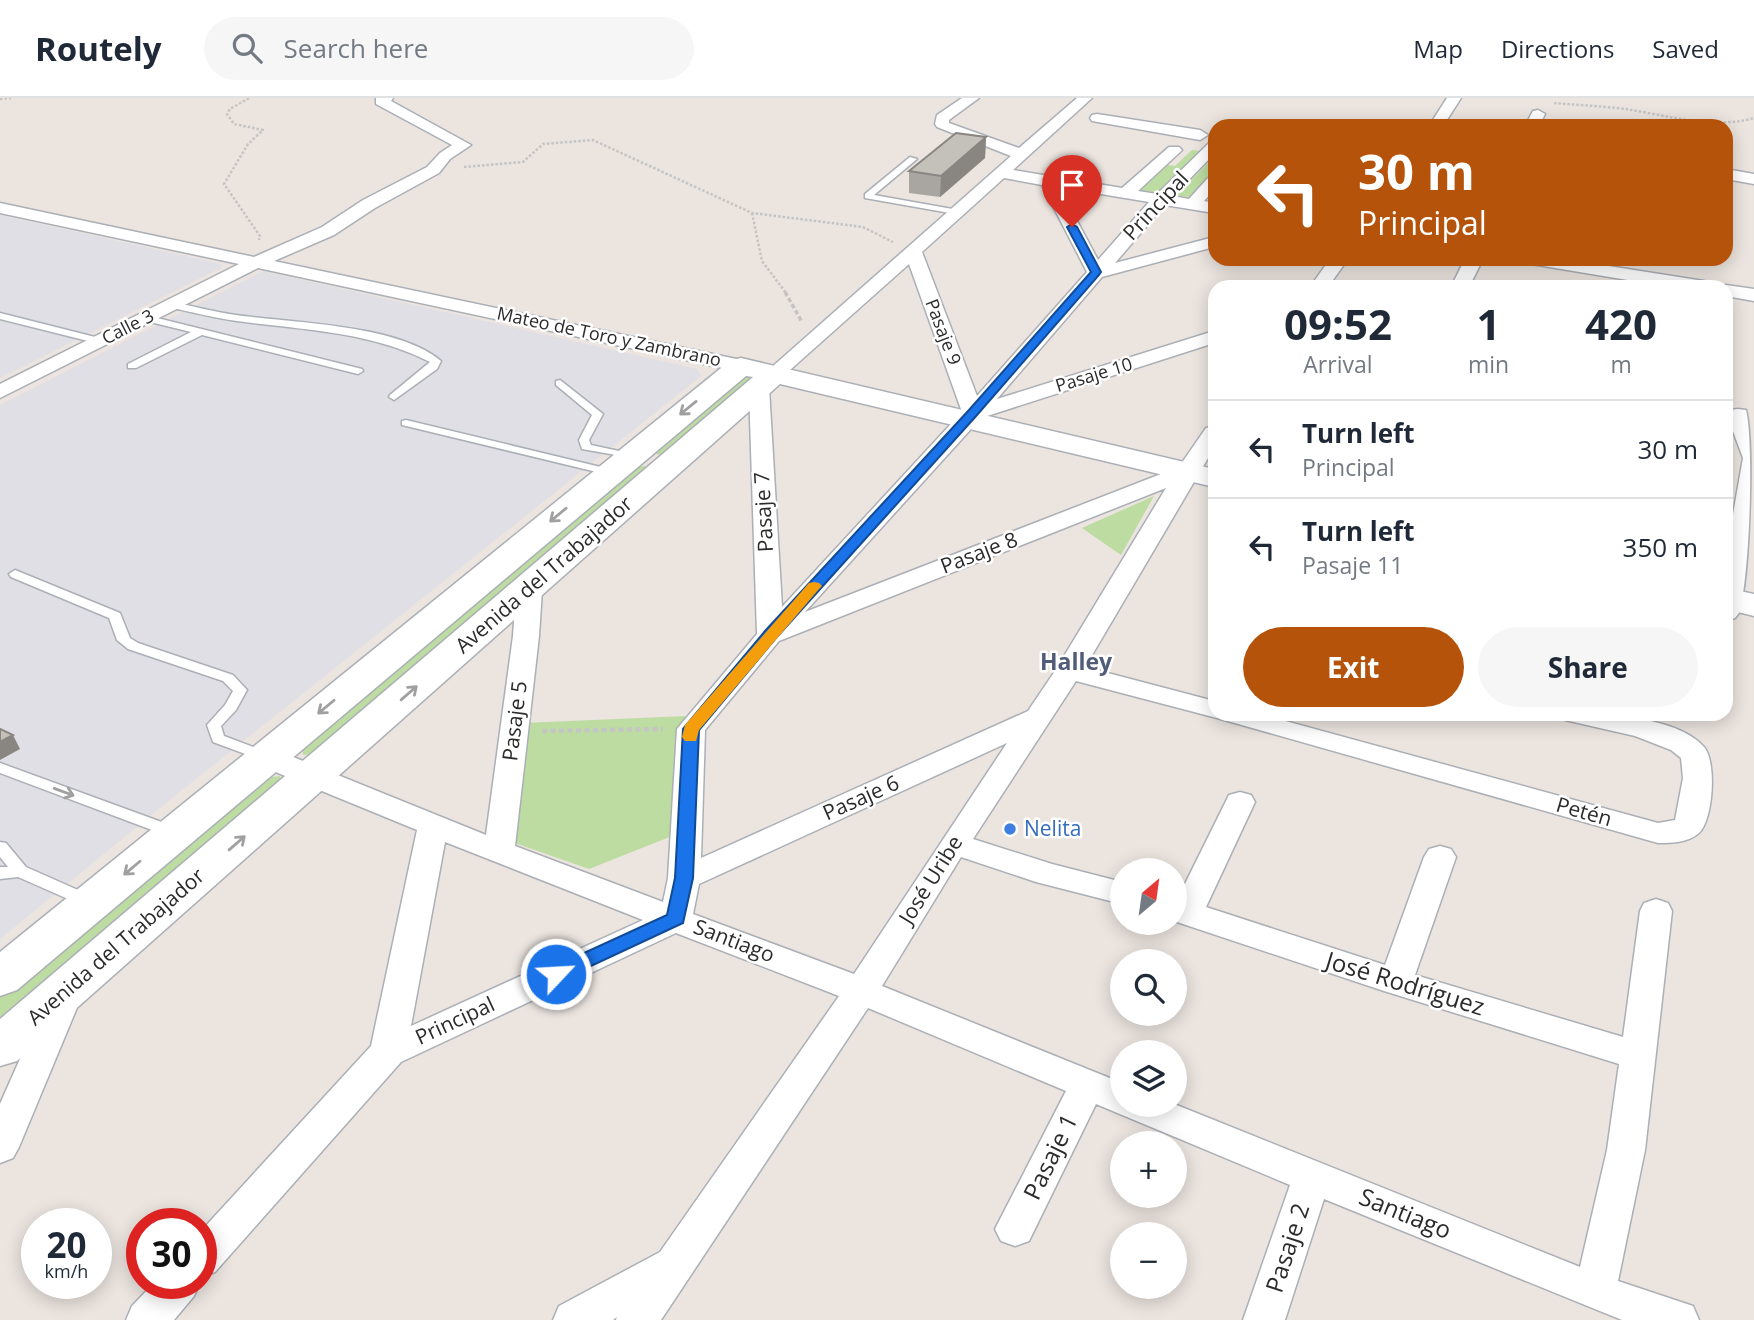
<!DOCTYPE html>
<meta charset="utf-8">
<style>
body{margin:0;font-family:"Open Sans",sans-serif;background:#f6f6f7;color:#1f2937;height:100vh;display:flex;flex-direction:column;font-size:26px;white-space:nowrap}
*{box-sizing:border-box;margin:0}
p{font-size:23px;color:#747a83}
.icon{flex:none;width:38px;height:38px;fill:none;stroke:currentColor;stroke-width:2;stroke-linecap:round;stroke-linejoin:round}
.map{position:relative;flex:1;overflow:hidden}
.sheet{position:absolute;left:1208px;top:182px;width:525px;height:441px;display:flex;flex-direction:column;background:#fff;border-radius:21px;box-shadow:0 4px 18px #0003}
.sheet>*{flex:none}
.top-card{position:absolute;left:1208px;top:21px;width:525px;height:147px;border-radius:21px;box-shadow:0 4px 18px #0003;background:#b45309;color:#fff;overflow:hidden}
.needle{width:46px;rotate:29deg}
.tools{position:absolute;left:1110px;top:760px;display:grid;gap:14px}
.tools a{display:grid;place-items:center;width:77px;height:77px;border-radius:50%;background:#fff;box-shadow:0 4px 18px #0003;font-size:35px}
.speed{position:absolute;left:21px;top:1110px;display:flex;gap:14px;font-size:35px;font-weight:700;text-align:center}
.speed>*{display:grid;place-content:center;width:91px;height:91px;border-radius:50%;background:#fff;box-shadow:0 4px 18px #0003;line-height:1}
.speed small{font-size:18px;font-weight:400}
.speed .limit{border:10px solid #d22;background:#fff;color:#111}
.pin{position:absolute;display:grid;place-items:center;width:60px;height:60px;color:#fff;margin:-72px -30px;border-radius:50% 50% 50% 0;rotate:-45deg;box-shadow:0 0 7px #0007}
.pin .icon{rotate:45deg}
.me{position:absolute;width:77px;margin:-38px;rotate:65deg;stroke-linejoin:round;filter:drop-shadow(0 0 5px #0008)}
.turn{display:flex;align-items:center;gap:24px;height:147px;padding:0 35px;font-size:32px}
.turn .icon{width:91px;height:91px;stroke-width:2.5}
.turn b{display:block;font-size:49px;line-height:60px}
.eta{display:flex;justify-content:space-evenly;align-items:center;height:119px;text-align:center}
.eta b{font-size:42px;font-weight:700;line-height:49px}
.primary-button{display:flex;gap:14px;margin-top:auto;padding:14px 35px}
.primary-button a{flex:1;height:80px;border-radius:42px;background:#b45309;color:#fff;font-size:28px;font-weight:700;line-height:80px;text-align:center}
.primary-button a+a{background:#f6f6f7;color:#1f2937}
ul{padding:0;list-style:none}
li{display:flex;align-items:center;gap:21px;height:98px;padding:0 35px;border-top:2px solid #e0e1e3}
li div{flex:1}
li b{display:block;font-size:26px}
li em{font-style:normal}
header{display:flex;align-items:center;gap:42px;box-sizing:border-box;height:98px;padding:0 35px;background:#fff;border-bottom:2px solid #e0e1e3}
header strong{font-size:33px}
nav{display:flex;gap:38px;margin-inline-start:auto;font-size:24px}
.search{width:490px;height:63px;background:#f6f6f7;display:flex;align-items:center;gap:18px;box-sizing:border-box;padding:0 24px;border-radius:38px;color:#747a83;font-size:26px}
.map>svg:first-child{display:block}
.industrial{fill:#e0dfe5}
.green{fill:#bddca1}
.lines{fill:none;stroke-linecap:round;stroke-linejoin:round}
.lane-casing{stroke:#abafb6;stroke-width:3}
.street-casing{stroke:#abafb6;stroke-width:3}
.secondary-casing{stroke:#abafb6;stroke-width:3}
.path-far2{stroke:#c4c4c4;stroke-width:2.5;stroke-dasharray:2.5 2;stroke-linecap:butt}
.path-far1{stroke:#c4c4c4;stroke-width:3.5;stroke-dasharray:4.5 2.5;stroke-linecap:butt}
.path{stroke:#c4c4c4;stroke-width:4.5;stroke-dasharray:5 3.5;stroke-linecap:butt}
.lane{fill:#fff;fill-rule:evenodd}
.street{fill:#fff;fill-rule:evenodd}
.secondary{fill:#fff;fill-rule:evenodd}
.wall{fill:#a9a5a0}
.shaded-wall{fill:#898682}
.building{fill:#c4c0ba;stroke:#898682;stroke-width:2}
.oneway{stroke:#a0a0a0}
.route{fill:#1a73e8;stroke:#114b97;stroke-width:2}
.slow{fill:#f59e0b}
.shop-dot{fill:#3f7fe0;stroke:#fff;stroke-width:2.5}
.labels{text-anchor:middle;stroke-width:5;stroke-linejoin:round;paint-order:stroke}
.far-street-label{font-size:18px;fill:#2b2b2b;stroke:#fff}
.street-label{font-size:21px;fill:#2b2b2b;stroke:#fff}
.shop-label{font-size:21px;fill:#366cbe;stroke:#fff;text-anchor:start}
.neighbourhood-label{font-size:23px;font-weight:bold;fill:#505c78;stroke:#fff}
.near-street-label{font-size:24px;fill:#2b2b2b;stroke:#fff}
</style>
<header>
<strong>Routely</strong>
<div class="search"><svg class="icon" aria-label="search" viewBox="0 0 24 24"><circle cx="10" cy="10" r="6"/><path d="M15 15l6 6"/></svg>Search here</div>
<nav><a>Map</a><a>Directions</a><a>Saved</a></nav>
</header>
<div class="map">
<svg width="1754" height="1222" viewBox="0 0 1754 1222">
<rect width="100%" height="100%" fill="#ebe4df"/>
<g class="industrial">
<polygon points="0,117 222,166 221,170 0,280"/>
<polygon points="263,173 697,271 701,278 172,700 0,841 0,307"/>
</g>
<g class="green">
<polygon points="1192,52 1202,53 1165,90 1159,94 1139,93 1167,67 1175,68"/>
<polygon points="1214,59 1214,78 1194,100 1176,97"/>
<polygon points="755,278 668,358 649,355 740,279"/>
<polygon points="645,368 651,374 324,655 303,657 302,644 633,369"/>
<polygon points="1154,398 1121,457 1082,430"/>
<polygon points="687,618 675,638 672,738 589,771 512,744 523,625"/>
<polygon points="280,678 282,690 0,928 0,894 258,681"/>
</g>
<g class="lines">
<g class="lane-casing">
<g id="lane">
<polygon points="910,59 917,61 874,97 958,112 962,115 961,117 865,100 865,96"/>
<path d="M172,204C193,208 214,214 236,217C292,225 398,226 441,263L437,271L394,302L389,299L390,297L430,264C369,233 304,232 237,223C214,220 191,214 169,209V205Z"/>
<polygon points="0,215 103,241 105,243 100,246 0,221"/>
<polygon points="145,217 362,271 363,273 358,276 202,237 136,270 128,270 128,266 191,234 142,222 140,220"/>
<polygon points="560,282 603,316 589,342 591,347 633,356 633,360 582,351 579,342 592,317 556,287 556,283"/>
<polygon points="406,322 613,372 615,374 609,377 402,327 402,323"/>
<polygon points="15,472 120,515 130,540 138,545 233,577 247,592 236,612 221,628 224,638 269,655 271,658 269,661 259,661 213,644 207,627 225,607 233,593 223,583 128,551 117,542 109,520 11,479 9,476"/>
<polygon points="0,665 178,730 181,734 178,738 168,738 0,675"/>
<polygon points="0,744 6,745 26,769 96,800 98,804 96,808 84,808 18,779 0,781 0,769 8,769 0,759"/>
</g>
</g>
<g class="street-casing">
<g id="street">
<polygon points="376,0 393,0 391,3 471,47 450,61 439,75 375,110 334,137 274,163 741,262 748,264 751,268 748,272 741,274 258,170 0,300 0,286 239,166 0,115 0,105 254,159 322,129 363,102 427,69 440,55 452,47 376,6"/>
<path d="M962,0H979L949,22V25L1019,50L1077,0H1092L1013,72L1122,90L1169,49H1179L1182,52L1179,55L1138,93L1157,96L1209,45L1214,44V56L1173,98L1189,101L1208,80L1214,78V92L1204,103L1214,105V115L1165,107L1115,165L1214,139V149L1102,179L997,301L1214,233V245L981,320L805,514L1179,369L1206,330L1214,328V350L1085,569L1214,603V616H1260L1658,725L1675,722L1683,680L1681,660L1671,652L1635,638L1565,622L1561,616C1600,616 1676,617 1704,649C1717,664 1713,722 1699,735C1688,745 1671,745 1658,745L1217,620L1076,583L973,741L1052,766L1122,784V806L1036,784L961,759L882,888L1122,985V1006H1174L1580,1169L1607,1052L1619,966L1384,893L1174,823V799L1178,800L1229,697L1240,694L1251,697L1255,704L1206,809L1385,867L1424,759L1429,751L1440,748L1451,751L1456,759L1415,877L1623,939L1640,813L1644,805L1656,801L1668,805L1672,813L1645,1052L1618,1183L1693,1208L1699,1222H1622L1324,1101L1285,1222H1243L1290,1087L1096,1006L1029,1143L1015,1148L1001,1143L995,1131L1066,993L868,910L661,1222H616L617,1219L613,1222H553L559,1208L660,1154L839,898L676,835L401,964L215,1174L201,1179V1133L371,948L417,732L256,666L251,659L256,652L266,650L276,652L486,737L513,538L516,492L520,487L529,484L538,487L542,492L539,538L515,748L663,804L668,780L677,631L757,536L749,290L752,286H766L769,290L782,509L962,314L909,166L781,280H767L764,276L1011,58L937,29L935,26L937,17ZM1004,80L1042,87L1087,174L977,298L922,154ZM1059,89L1149,104L1098,162ZM1166,390L1055,573L1028,613L701,760L705,632L779,543ZM1007,645L854,876L693,816L699,786ZM445,744L643,822L411,928Z"/>
<polygon points="1447,0 1461,0 1443,28 1429,28"/>
<polygon points="1538,12 1545,16 1539,28 1525,28 1533,13"/>
<polygon points="1097,16 1200,32 1208,37 1200,42 1092,23 1090,20 1092,17"/>
<polygon points="1726,71 1754,76 1754,86 1726,81"/>
<polygon points="1330,161 1348,161 1328,189 1310,189"/>
<polygon points="1465,161 1483,161 1469,189 1451,189"/>
<polygon points="1522,161 1564,161 1704,183 1713,189 1670,189 1531,166"/>
<polygon points="1726,187 1754,191 1754,203 1726,198 1726,189 1720,189"/>
<path d="M1738,311L1746,312C1754,343 1750,478 1739,515L1735,520L1726,523V456L1743,360L1727,317L1730,312Z"/>
<polygon points="64,887 76,891 81,900 19,1049 13,1060 0,1065 0,1006 47,900 52,891"/>
<polygon points="154,1185 200,1185 194,1198 174,1222 126,1222 132,1208"/>
</g>
</g>
<g class="secondary-casing">
<g id="secondary">
<polygon points="741,260 1214,371 1214,389 780,286 17,963 0,968 0,921 753,279 746,278 17,892 0,898 0,854 731,262"/>
<polygon points="1726,490 1754,496 1754,518 1726,511"/>
</g>
</g>
<g class="path-far2">
<polyline points="249,0 230,11 227,16 234,26 263,32 248,46 224,86 260,138 259,142"/>
<polyline points="0,1 11,0"/>
<path d="M1554,5C1577,7 1601,8 1625,11C1666,17 1713,32 1754,20"/>
<polyline points="464,69 523,64 543,46 593,42 752,115 863,129 893,144"/>
<polyline points="752,115 762,163 786,195"/>
</g>
<polyline class="path-far1" points="785,194 802,224"/>
<polyline class="path" points="542,633 663,631"/>
<use href="#lane" class="lane"/>
<use href="#street" class="street"/>
<use href="#secondary" class="secondary"/>
</g>
<polygon class="wall" points="986,39 985,60 940,99 909,95 909,73"/>
<g class="shaded-wall">
<polygon points="986,39 985,60 940,99 941,78"/>
<polygon points="13,637 20,651 0,662 0,644"/>
</g>
<g class="building">
<polygon points="956,35 986,39 941,78 909,73"/>
<polygon points="0,631 13,637 0,644"/>
</g>
<defs><path id="oneway-shaft" d="M-6 0H5M1.5-3L5.5 0L1.5 3" fill="none" stroke-width="1.6" stroke-linecap="round" stroke-linejoin="round" transform="scale(1.75)"/></defs>
<g class="oneway">
<use href="#oneway-shaft" transform="translate(688 310) rotate(141)"/>
<use href="#oneway-shaft" transform="translate(558 417) rotate(140)"/>
<use href="#oneway-shaft" transform="translate(409 595) rotate(-41)"/>
<use href="#oneway-shaft" transform="translate(326 609) rotate(140)"/>
<use href="#oneway-shaft" transform="translate(64 694) rotate(20)"/>
<use href="#oneway-shaft" transform="translate(237 745) rotate(-41)"/>
<use href="#oneway-shaft" transform="translate(132 770) rotate(140)"/>
</g>
<polygon class="route" points="1072,126 1077,129 1101,174 1099,177 977,317 776,540 699,632 693,780 683,825 563,881 556,883 549,881 546,876 549,871 667,817 675,780 683,631 765,533 969,312 1091,174 1067,129"/>
<polygon class="slow" points="814,484 819,485 822,488 819,491 699,632 696,643 685,643 682,639 685,627 809,485"/>
<circle class="shop-dot" cx="1010" cy="731" r="7"/>
<g class="labels">
<g class="far-street-label">
<text transform="translate(128 229) rotate(-27)" y="6">Calle 3</text>
<text transform="translate(943 234) rotate(69)" y="6">Pasaje 9</text>
<text transform="translate(609 239) rotate(12)" y="6">Mateo de Toro y Zambrano</text>
<text transform="translate(1094 277) rotate(-17)" y="6">Pasaje 10</text>
</g>
<g class="street-label">
<text transform="translate(1156 108) rotate(-47)" y="7">Principal</text>
<text transform="translate(764 414) rotate(-93)" y="7">Pasaje 7</text>
<text transform="translate(979 455) rotate(-21)" y="7">Pasaje 8</text>
<text transform="translate(544 477) rotate(-41)" y="7">Avenida del Trabajador</text>
<text transform="translate(515 623) rotate(-83)" y="7">Pasaje 5</text>
<text transform="translate(861 700) rotate(-24)" y="7">Pasaje 6</text>
<text transform="translate(1584 714) rotate(16)" y="7">Petén</text>
<text transform="translate(931 782) rotate(-58)" y="7">José Uribe</text>
<text transform="translate(734 843) rotate(21)" y="7">Santiago</text>
<text transform="translate(116 849) rotate(-41)" y="7">Avenida del Trabajador</text>
<text transform="translate(455 923) rotate(-25)" y="7">Principal</text>
</g>
<g class="shop-label">
<text x="1024" y="738">Nelita</text>
</g>
<g class="neighbourhood-label">
<text x="1076" y="572">Halley</text>
</g>
<g class="near-street-label">
<text transform="translate(1405 886) rotate(17)" y="8">José Rodríguez</text>
<text transform="translate(1051 1059) rotate(-64)" y="8">Pasaje 1</text>
<text transform="translate(1405 1116) rotate(22)" y="8">Santiago</text>
<text transform="translate(1288 1150) rotate(-72)" y="8">Pasaje 2</text>
</g>
</g>
</svg>
<div class="tools">
<a><svg class="needle" viewBox="-14 -14 28 28"><path d="M0-13l5 13h-10z" fill="#e53935"/><path d="M0 13l5-13h-10z" fill="#747a83"/></svg></a>
<a><svg class="icon" aria-label="search" viewBox="0 0 24 24"><circle cx="10" cy="10" r="6"/><path d="M15 15l6 6"/></svg></a>
<a><svg class="icon" aria-label="layers" viewBox="0 0 24 24"><path d="M12 4l9 5-9 5-9-5zM3 14l9 5 9-5"/></svg></a>
<a>+</a>
<a>−</a>
</div>
<div class="speed"><div>20<small>km/h</small></div><div class="limit">30</div></div>
<div class="pin" style="left:1072px;top:129px;background:#d93025"><svg class="icon" aria-label="arrive" viewBox="0 0 24 24"><path d="M6 21V4h12l-3 4 3 4H6"/></svg></div>
<svg class="me" style="left:556px;top:876px" viewBox="-20 -20 40 40"><circle r="17" fill="#1a73e8" stroke="#fff" stroke-width="3"/><path d="M0-11L8 9 0 5-8 9z" fill="#fff"/></svg>
<div class="top-card">
<div class="turn"><svg class="icon" aria-label="left" viewBox="0 0 24 24"><path d="M17 20v-9H6M10 6l-5 5 5 5"/></svg><div><b>30 m</b>Principal</div></div>
</div>
<section class="sheet">
<div class="eta">
<div><b>09:52</b><p>Arrival</p></div>
<div><b>1</b><p>min</p></div>
<div><b>420</b><p>m</p></div>
</div>
<ul>
<li><svg class="icon" aria-label="left" viewBox="0 0 24 24"><path d="M17 20v-9H6M10 6l-5 5 5 5"/></svg><div><b>Turn left</b><p>Principal</p></div><em>30 m</em></li>
<li><svg class="icon" aria-label="left" viewBox="0 0 24 24"><path d="M17 20v-9H6M10 6l-5 5 5 5"/></svg><div><b>Turn left</b><p>Pasaje 11</p></div><em>350 m</em></li>
</ul>
<div class="primary-button"><a>Exit</a><a>Share</a></div>
</section>
</div>
